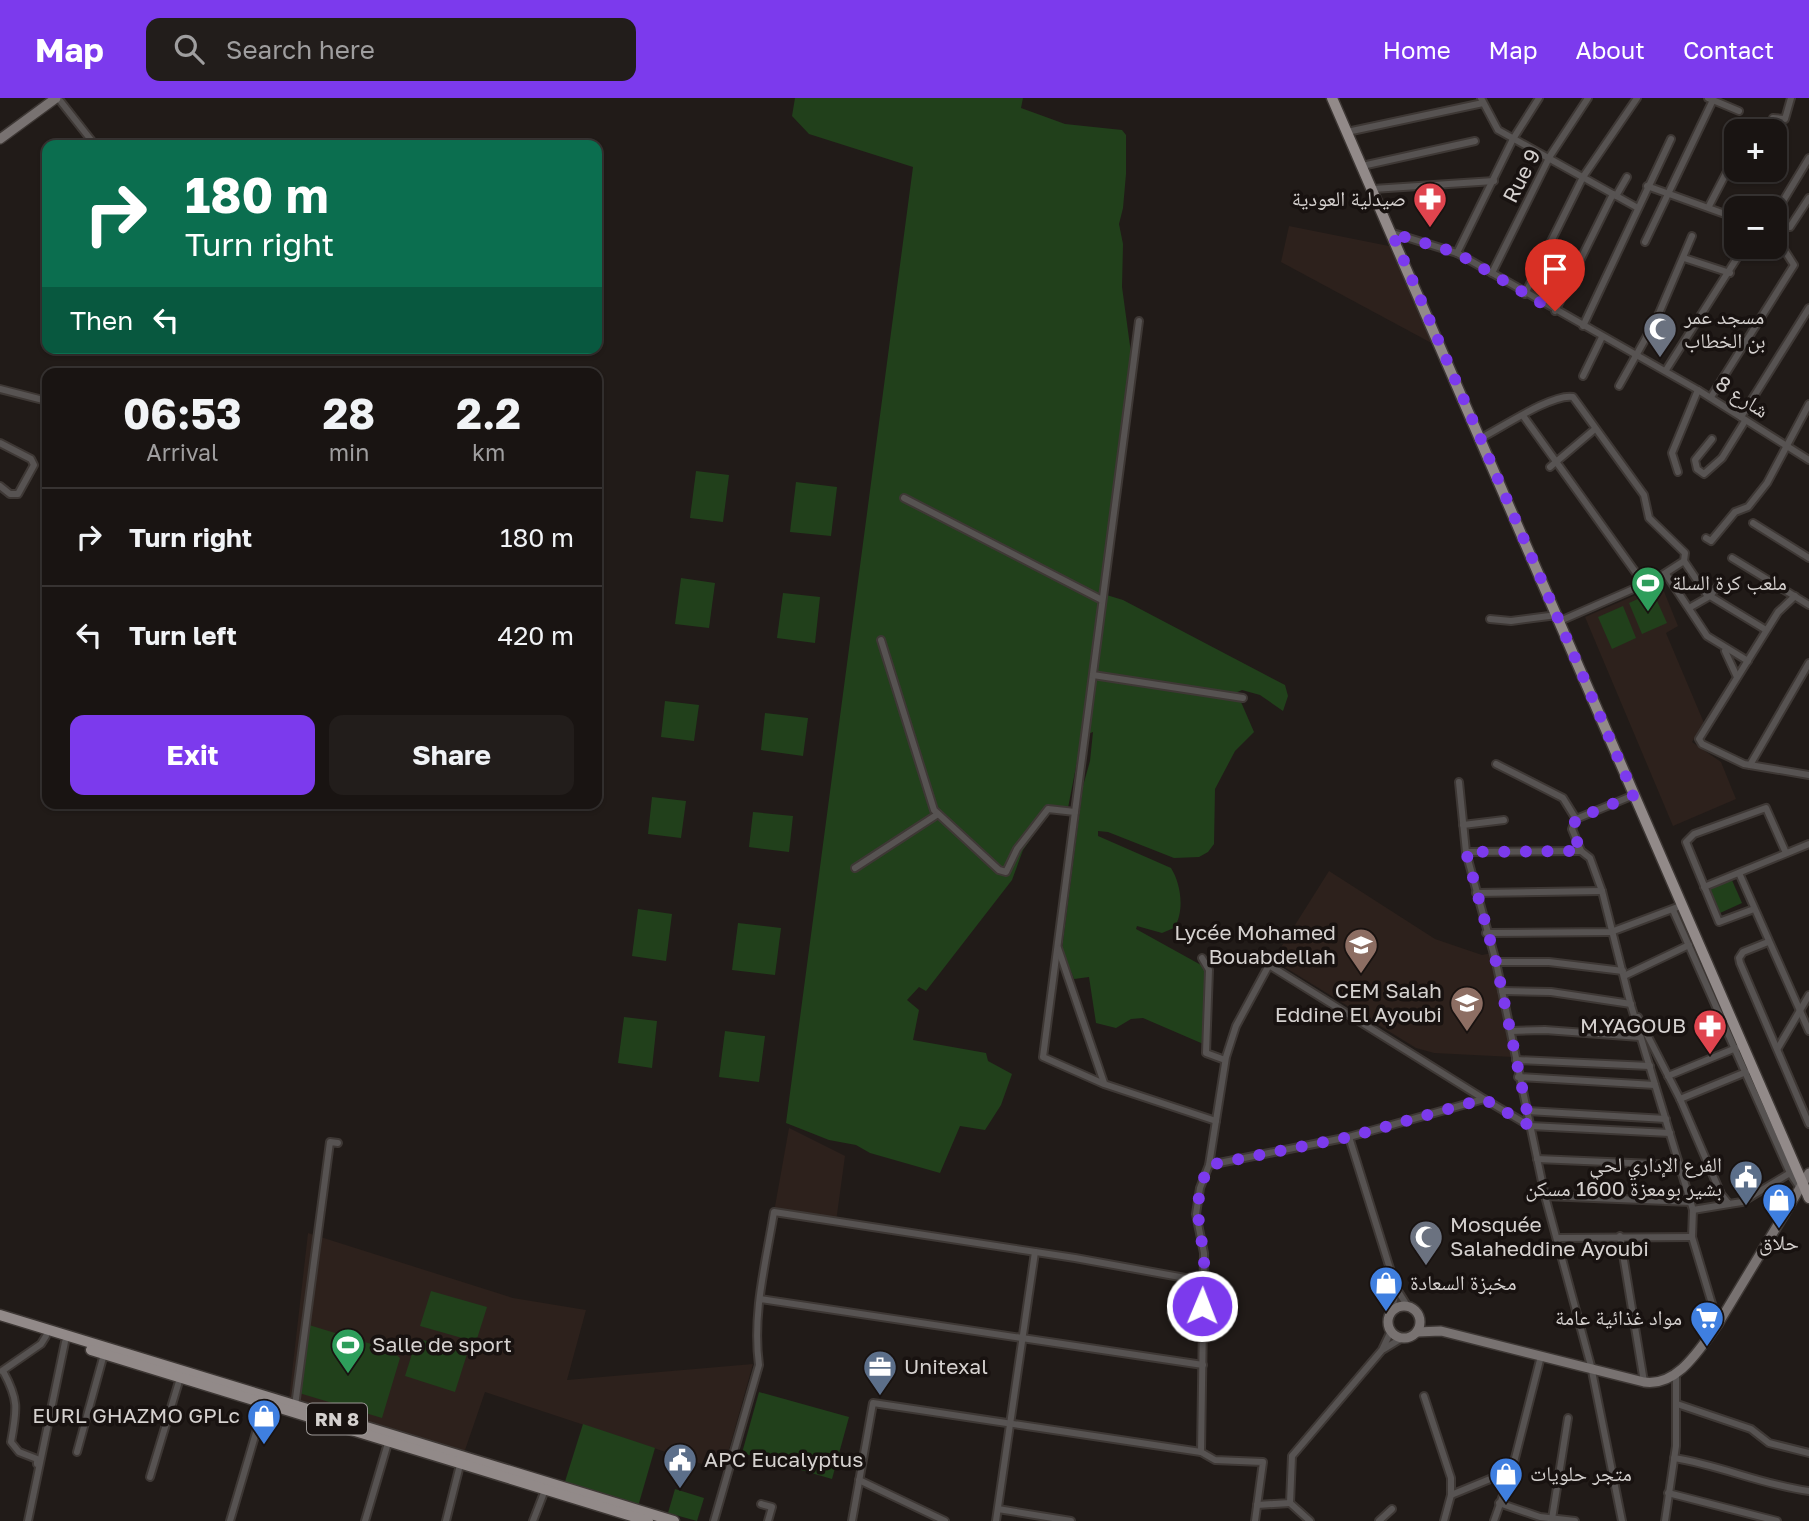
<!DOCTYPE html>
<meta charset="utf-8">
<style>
body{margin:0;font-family:"Golos Text","Noto Naskh Arabic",sans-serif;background:#221d1b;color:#f1f3f6;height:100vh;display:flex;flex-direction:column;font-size:26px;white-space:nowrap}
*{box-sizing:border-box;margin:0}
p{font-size:23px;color:#9f9e9f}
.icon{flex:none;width:38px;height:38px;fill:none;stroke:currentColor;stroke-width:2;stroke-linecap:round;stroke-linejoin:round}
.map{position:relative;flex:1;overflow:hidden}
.drawer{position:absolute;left:42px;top:270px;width:560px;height:441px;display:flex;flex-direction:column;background:#191412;border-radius:14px;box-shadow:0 2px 5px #0004,0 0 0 2px #373332}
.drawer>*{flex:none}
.hud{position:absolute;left:42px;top:42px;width:560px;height:214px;border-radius:14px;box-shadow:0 2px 5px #0004,0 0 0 2px #373332;background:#0b6e4f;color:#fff;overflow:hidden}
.tools{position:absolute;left:1724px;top:21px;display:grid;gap:14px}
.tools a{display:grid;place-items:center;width:63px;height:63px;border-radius:14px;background:#191412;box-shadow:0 2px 5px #0004,0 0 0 2px #373332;font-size:35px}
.pin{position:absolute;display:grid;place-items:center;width:60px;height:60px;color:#fff;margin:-72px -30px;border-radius:50% 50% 50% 0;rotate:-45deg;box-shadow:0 0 7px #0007}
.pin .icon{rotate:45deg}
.me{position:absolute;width:77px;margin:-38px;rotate:1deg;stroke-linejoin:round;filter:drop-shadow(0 0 5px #0008)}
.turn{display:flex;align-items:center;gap:24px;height:147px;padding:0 28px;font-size:32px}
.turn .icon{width:91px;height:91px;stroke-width:2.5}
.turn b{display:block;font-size:49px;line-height:60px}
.then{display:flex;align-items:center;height:66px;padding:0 28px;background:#0003;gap:14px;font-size:26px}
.eta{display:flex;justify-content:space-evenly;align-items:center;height:119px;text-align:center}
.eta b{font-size:42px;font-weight:700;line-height:49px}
.cta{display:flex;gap:14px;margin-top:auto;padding:14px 28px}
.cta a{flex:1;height:80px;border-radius:14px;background:#7c3aed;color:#fff;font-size:28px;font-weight:700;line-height:80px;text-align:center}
.cta a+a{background:#221d1b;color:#f1f3f6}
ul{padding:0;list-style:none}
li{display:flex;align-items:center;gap:21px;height:98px;padding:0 28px;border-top:2px solid #373332}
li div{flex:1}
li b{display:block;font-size:26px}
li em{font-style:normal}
header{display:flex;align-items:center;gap:42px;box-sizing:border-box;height:98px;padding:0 35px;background:#7c3aed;color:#fff}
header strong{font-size:33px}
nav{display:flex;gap:38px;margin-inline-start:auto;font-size:24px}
.search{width:490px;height:63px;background:#221d1b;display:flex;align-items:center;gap:18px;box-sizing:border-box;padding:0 24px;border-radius:14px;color:#9f9e9f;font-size:26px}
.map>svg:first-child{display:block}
.built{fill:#2d211c}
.green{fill:#21401b}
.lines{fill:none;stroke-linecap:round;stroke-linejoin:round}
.street-casing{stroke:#3e3835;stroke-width:10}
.secondary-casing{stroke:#3e3835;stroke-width:12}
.primary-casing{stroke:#3e3835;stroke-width:13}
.street{stroke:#575352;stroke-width:6}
.secondary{stroke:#787271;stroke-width:9}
.primary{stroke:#928a89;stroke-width:10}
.route{stroke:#7c3aed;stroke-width:12;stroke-dasharray:0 21.6}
.labels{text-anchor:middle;stroke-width:7;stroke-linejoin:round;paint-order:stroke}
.shield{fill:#181210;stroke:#9c9896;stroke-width:2}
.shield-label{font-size:19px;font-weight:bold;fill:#d5d1cf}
.street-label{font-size:21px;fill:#d5d1cf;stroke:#181210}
.poi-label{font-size:21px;fill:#d5d1cf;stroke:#181210;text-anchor:start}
</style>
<header>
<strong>Map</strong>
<div class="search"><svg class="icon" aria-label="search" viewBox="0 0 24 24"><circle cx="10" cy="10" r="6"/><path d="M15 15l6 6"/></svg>Search here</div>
<nav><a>Home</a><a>Map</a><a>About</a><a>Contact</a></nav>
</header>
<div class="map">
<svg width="1809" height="1423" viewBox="0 0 1809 1423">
<rect width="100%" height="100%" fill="#211b18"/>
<g class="built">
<polygon points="1289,128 1389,148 1437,248 1281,164"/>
<polygon points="1661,486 1678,528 1666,535 1704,625 1692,644 1721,664 1736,701 1673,728 1585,519"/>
<polygon points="1329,773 1435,841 1482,857 1492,855 1513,959 1434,955 1416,950 1273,862"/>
<polygon points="789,1030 845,1058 836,1124 774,1114"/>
<polygon points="308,1135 513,1200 586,1212 567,1282 753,1266 723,1373 485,1294 464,1355 289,1301"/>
</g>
<g class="green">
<path d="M795,0H1023L1021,10L1065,26L1122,32L1126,37V76L1123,110L1119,126L1123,146L1122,189L1131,255L1100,495L1123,502L1285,587L1288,598L1283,613L1260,597L1242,592L1233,596L1230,601L1241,604L1254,634L1235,653L1215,691L1214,746L1208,754L1199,759L1174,760L1108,734L1098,733V738L1171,770C1181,786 1185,813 1174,830L1162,835L1137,828L1136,831L1201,867L1211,876L1208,948L1143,920L1131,921L1116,930L1096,925L1089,879L1074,881L1062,851L1083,688L1090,663L1093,634L1082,638L1067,715L1051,712L1023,752L1012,782L926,893L919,889L907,902L919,912L913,942L986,955L988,963L1012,976L1001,1007L985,1032L960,1028L940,1075L870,1055L856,1047L829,1042L786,1025L913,69L809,36L792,18Z"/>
<polygon points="696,373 729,377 723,424 690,420"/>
<polygon points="796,384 837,389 831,438 790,434"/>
<polygon points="681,480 715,485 709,530 675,526"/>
<polygon points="1653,494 1667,525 1642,536 1629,505"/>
<polygon points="783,495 820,499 815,545 777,540"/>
<polygon points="1623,508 1636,540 1612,551 1598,519"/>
<polygon points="665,603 699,607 694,643 661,639"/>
<polygon points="765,615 808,620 803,658 761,652"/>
<polygon points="652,699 686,703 681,740 648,736"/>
<polygon points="753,714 793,718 789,754 749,749"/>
<polygon points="1731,780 1742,805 1720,815 1709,789"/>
<polygon points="638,811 672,816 666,863 632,858"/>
<polygon points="738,825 781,830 775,877 732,872"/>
<polygon points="624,919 657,923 652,970 618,965"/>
<polygon points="725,933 765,938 759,984 719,979"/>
<polygon points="431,1193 487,1209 476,1244 420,1228"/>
<polygon points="309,1227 391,1252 400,1260 382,1320 299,1295"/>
<polygon points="417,1240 467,1256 455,1294 405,1278"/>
<polygon points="759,1294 849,1319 832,1381 742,1355"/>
<polygon points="583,1326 655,1350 637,1412 563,1390"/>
<polygon points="675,1391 704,1400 697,1423 668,1415"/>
</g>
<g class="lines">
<g class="street-casing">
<g id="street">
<polyline points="58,0 95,47"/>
<polyline points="1481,0 1498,32 1638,110"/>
<polyline points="1708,0 1739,13"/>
<polyline points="1773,20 1785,21 1791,0"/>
<polyline points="1347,34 1483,5"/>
<polyline points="1362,68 1475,43"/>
<polyline points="1647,88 1736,120"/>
<polyline points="1373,91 1494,83"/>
<polyline points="1616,98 1627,79"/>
<polyline points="1709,108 1733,62"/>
<polyline points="1774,118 1809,60"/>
<polyline points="1774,127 1790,129 1809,100"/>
<polyline points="1393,135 1457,155 1698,292 1809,362"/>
<polyline points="1645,144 1713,2"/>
<polyline points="1457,155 1513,41 1539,0"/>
<polyline points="1684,160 1730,175"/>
<polyline points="1492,175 1550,58 1588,0"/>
<polyline points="1525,196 1583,79 1637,0"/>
<polyline points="1555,213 1613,96"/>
<polyline points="1139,223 1043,959 1104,986 1216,1023"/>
<polyline points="1583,228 1671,41"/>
<polyline points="1666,272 1744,149"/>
<polyline points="1583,278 1602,239"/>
<polyline points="1619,288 1657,220 1692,138"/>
<polyline points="0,291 47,303"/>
<polyline points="1711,299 1794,167 1785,153 1774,146"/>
<polyline points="1524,319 1644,486"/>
<polyline points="1741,319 1809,210"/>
<path d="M1481,340C1501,330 1553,295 1573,299L1644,397L1649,420L1685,455L1684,463L1656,481L1560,523"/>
<polyline points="1712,341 1695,362 1697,371 1704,376 1722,360 1745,323"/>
<polyline points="0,345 31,361 34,367 18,396 10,396 0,388"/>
<polyline points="1550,369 1595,331"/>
<polyline points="1678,374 1672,355 1698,292"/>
<polyline points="904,400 1102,502"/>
<polyline points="1753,425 1809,460"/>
<polyline points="1706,440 1711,443 1735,414 1748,409 1767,385 1809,306"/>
<polyline points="1732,460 1809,507"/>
<polyline points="1684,463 1707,497"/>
<polyline points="1666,476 1707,538 1748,563"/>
<polyline points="1710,498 1718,488"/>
<polyline points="1795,498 1778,514 1699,641 1702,646 1744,666 1809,677"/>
<polyline points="1689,510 1710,498 1766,532"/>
<polyline points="1490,521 1511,523 1557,517"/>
<polyline points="881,542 934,712 999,772 1006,774 1017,751 1048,711 1075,714"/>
<polyline points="1725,553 1737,579"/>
<polyline points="1093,577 1243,600"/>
<polyline points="1496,666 1563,700 1576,721 1634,697"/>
<polyline points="1750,667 1809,565"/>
<polyline points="1459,684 1466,754 1496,864 1545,1098 1591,1268 1622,1423"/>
<polyline points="1576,721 1572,731 1581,753 1590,760 1602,793 1630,904 1693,1112 1692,1139 1718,1226"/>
<polyline points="1463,727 1504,722"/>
<polyline points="1466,754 1581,753"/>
<polyline points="855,770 938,716"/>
<polyline points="1739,775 1809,933"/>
<polyline points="1704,789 1809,746"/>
<polyline points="1476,795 1602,793"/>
<polyline points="1754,811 1719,824 1686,744 1694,736 1766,710 1786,755"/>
<polyline points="1673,812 1790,1075 1800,1090"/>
<polyline points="1486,835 1611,834 1683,807"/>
<polyline points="1768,844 1743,854 1739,860 1740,865 1809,1026"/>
<polyline points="1058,850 1104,985"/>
<polyline points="1202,860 1209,872 1206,955 1225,962"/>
<polyline points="1496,864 1549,864 1623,873"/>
<polyline points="1624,878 1689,847"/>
<polyline points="1502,893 1551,894 1631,906"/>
<polyline points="1638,919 1680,1001 1721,1096 1729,1106 1742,1104 1790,1075"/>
<polyline points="1511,933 1545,932 1640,939"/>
<polyline points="1778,950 1809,897"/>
<polyline points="1516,962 1650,968"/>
<polyline points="1668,978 1736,950"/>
<polyline points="1518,979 1655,987"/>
<polyline points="1680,1001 1746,974"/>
<polyline points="1527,1013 1666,1021"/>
<polyline points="1349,1039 1396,1190 1408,1209"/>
<polyline points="1537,1061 1678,1067"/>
<polyline points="1209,1067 1226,959 1236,928 1269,867 1484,1001"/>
<polyline points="1545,1098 1691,1104"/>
<polyline points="1693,1112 1729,1106"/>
<polyline points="1620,1138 1644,1284"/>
<polyline points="1558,1140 1692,1139"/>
<polyline points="760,1201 1203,1267"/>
<polyline points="1392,1214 1396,1190"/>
<polyline points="1384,1251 1402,1240"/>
<polyline points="2,1273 41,1246 46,1238"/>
<path d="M3,1273C19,1302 17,1311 11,1344L19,1354L37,1361V1366"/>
<polyline points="1424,1298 1451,1380 1451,1397 1444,1423"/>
<polyline points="1677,1306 1751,1331 1769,1345 1809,1355"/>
<polyline points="295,1308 330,1044 338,1045"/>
<polyline points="77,1354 104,1256"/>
<polyline points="1201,1354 1204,1155 1196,1116 1200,1090 1209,1067 1349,1039 1484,1001 1530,1028 1670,1035"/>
<path d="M1674,1360C1720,1367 1762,1387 1809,1393"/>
<polyline points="150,1379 180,1280"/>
<polyline points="859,1382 945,1423"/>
<polyline points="1668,1395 1777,1423"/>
<polyline points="1451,1397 1512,1372"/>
<polyline points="1290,1405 1310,1423"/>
<polyline points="1499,1405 1540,1419 1575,1423"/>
<polyline points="761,1406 772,1409 768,1423"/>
<polyline points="1257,1407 1290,1405 1292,1358 1382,1252 1391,1233"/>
<polyline points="998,1411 1071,1423"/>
<polyline points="1552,1421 1568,1320"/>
<polyline points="28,1423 65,1244"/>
<polyline points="230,1423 265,1304"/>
<polyline points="365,1423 388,1345"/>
<polyline points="446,1423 460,1367"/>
<polyline points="533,1423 545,1392"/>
<path d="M714,1423L759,1267C752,1216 766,1164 774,1114L1075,1160L1202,1183"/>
<polyline points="852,1423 873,1305 1201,1354 1215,1362 1263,1364 1255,1423"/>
<polyline points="996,1423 1035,1154"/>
<polyline points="1379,1423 1392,1411"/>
<polyline points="1494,1423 1512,1372 1541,1258"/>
<polyline points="1665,1423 1676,1348 1676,1275"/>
</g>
</g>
<g class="secondary-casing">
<g id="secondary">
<polyline points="0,41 56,0"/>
<circle cx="1404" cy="1224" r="16"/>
<path d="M1417,1234L1441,1233L1644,1284C1678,1289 1700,1250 1718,1226L1809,1075"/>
</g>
</g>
<g class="primary-casing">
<g id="primary">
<polyline points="1332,0 1809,1100"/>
<polyline points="0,1217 674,1423"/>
<polyline points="91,1252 648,1423"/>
</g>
</g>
<use href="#street" class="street"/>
<use href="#secondary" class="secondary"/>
<use href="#primary" class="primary"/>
</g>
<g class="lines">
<path class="route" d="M1202,1208C1202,1190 1206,1170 1203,1153C1198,1115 1193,1105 1209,1067L1349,1039L1484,1001L1530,1028L1496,864L1466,754L1581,753L1572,732L1576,721L1634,697L1392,135L1457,155L1555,213"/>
</g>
<defs>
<g id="pharmacy-pin" transform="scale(1.75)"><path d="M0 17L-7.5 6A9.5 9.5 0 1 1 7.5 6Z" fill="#e0444e" stroke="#181210"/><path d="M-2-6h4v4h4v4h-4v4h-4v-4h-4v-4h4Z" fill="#fff"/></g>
<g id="mosque-pin" transform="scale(1.75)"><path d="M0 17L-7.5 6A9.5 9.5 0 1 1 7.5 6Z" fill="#6b7280" stroke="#181210"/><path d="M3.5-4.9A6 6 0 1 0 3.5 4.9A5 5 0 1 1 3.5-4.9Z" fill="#fff"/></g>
<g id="stadium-pin" transform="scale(1.75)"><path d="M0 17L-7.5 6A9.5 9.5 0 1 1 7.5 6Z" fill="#2e9e5b" stroke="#181210"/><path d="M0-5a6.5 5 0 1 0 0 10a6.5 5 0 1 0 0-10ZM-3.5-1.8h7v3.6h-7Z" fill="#fff"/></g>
<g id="school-pin" transform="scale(1.75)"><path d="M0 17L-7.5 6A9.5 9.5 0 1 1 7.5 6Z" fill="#8d6e63" stroke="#181210"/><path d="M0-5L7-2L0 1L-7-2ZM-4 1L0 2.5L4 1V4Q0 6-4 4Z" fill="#fff"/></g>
<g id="civic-pin" transform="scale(1.75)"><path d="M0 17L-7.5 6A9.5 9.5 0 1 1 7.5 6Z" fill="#5c6f8a" stroke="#181210"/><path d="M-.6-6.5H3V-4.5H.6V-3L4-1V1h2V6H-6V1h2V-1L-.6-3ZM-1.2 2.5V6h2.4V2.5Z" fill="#fff"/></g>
<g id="shop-pin" transform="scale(1.75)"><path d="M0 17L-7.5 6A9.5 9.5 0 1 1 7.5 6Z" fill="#3f7fe0" stroke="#181210"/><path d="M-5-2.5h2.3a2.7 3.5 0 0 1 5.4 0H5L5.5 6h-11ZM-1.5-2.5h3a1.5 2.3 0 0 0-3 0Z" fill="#fff"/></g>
<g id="supermarket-pin" transform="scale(1.75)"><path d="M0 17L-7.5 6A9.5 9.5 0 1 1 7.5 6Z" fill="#3f7fe0" stroke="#181210"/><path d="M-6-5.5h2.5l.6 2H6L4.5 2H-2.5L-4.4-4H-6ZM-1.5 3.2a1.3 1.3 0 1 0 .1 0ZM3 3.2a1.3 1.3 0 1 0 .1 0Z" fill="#fff"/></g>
<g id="office-pin" transform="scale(1.75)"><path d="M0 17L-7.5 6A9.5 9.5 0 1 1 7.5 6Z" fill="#5c6f8a" stroke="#181210"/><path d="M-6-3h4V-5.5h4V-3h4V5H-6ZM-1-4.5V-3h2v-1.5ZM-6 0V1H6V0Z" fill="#fff"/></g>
</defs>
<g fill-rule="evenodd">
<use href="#pharmacy-pin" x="1430" y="101"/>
<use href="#mosque-pin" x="1660" y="231"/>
<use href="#stadium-pin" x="1648" y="485"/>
<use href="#school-pin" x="1361" y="847"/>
<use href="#school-pin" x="1467" y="905"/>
<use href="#pharmacy-pin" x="1710" y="928"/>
<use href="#civic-pin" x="1746" y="1079"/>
<use href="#shop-pin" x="1779" y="1102"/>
<use href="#mosque-pin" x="1426" y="1139"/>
<use href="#shop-pin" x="1386" y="1185"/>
<use href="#supermarket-pin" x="1707" y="1220"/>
<use href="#stadium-pin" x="348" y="1247"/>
<use href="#office-pin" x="880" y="1269"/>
<use href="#shop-pin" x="264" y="1318"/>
<use href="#civic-pin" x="680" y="1362"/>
<use href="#shop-pin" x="1506" y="1376"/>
</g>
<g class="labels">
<rect class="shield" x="307" y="1305.5" width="60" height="31" rx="5"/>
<g class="shield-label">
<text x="337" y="1328">RN 8</text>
</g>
<g class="street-label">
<text transform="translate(1522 78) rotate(-63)" y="7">Rue 9</text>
<text transform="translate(1742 299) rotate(33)" y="7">شارع 8</text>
</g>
<g class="poi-label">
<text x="1406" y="108" text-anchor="end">صيدلية العودية</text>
<text x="1684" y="226">مسجد عمر<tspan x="1684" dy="24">بن الخطاب</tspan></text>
<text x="1672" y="492">ملعب كرة السلة</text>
<text x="1336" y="842" text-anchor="end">Lycée Mohamed<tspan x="1336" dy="24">Bouabdellah</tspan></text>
<text x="1442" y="900" text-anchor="end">CEM Salah<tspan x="1442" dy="24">Eddine El Ayoubi</tspan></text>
<text x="1686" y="935" text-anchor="end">M.YAGOUB</text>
<text x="1722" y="1074" text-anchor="end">الفرع الإداري لحي<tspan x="1722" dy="24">بشير بومعزة 1600 مسكن</tspan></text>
<text x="1450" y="1134">Mosquée<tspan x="1450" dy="24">Salaheddine Ayoubi</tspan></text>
<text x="1779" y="1152" text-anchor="middle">حلاق</text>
<text x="1410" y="1192">مخبزة السعادة</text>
<text x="1682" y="1227" text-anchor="end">مواد غذائية عامة</text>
<text x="372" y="1254">Salle de sport</text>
<text x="904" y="1276">Unitexal</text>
<text x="240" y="1325" text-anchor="end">EURL GHAZMO GPLc</text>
<text x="704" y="1369">APC Eucalyptus</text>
<text x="1530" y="1383">متجر حلويات</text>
</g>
</g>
</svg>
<div class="tools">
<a>+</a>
<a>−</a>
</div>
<div class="pin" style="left:1555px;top:213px;background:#d93025"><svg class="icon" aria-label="arrive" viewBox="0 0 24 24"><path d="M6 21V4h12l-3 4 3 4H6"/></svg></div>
<svg class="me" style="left:1202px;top:1208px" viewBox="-20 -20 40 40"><circle r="17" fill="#7c3aed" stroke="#fff" stroke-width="3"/><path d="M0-11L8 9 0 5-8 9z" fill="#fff"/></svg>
<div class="hud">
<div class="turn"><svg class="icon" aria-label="right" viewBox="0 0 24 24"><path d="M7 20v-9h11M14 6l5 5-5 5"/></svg><div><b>180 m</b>Turn right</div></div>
<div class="then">Then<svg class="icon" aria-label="left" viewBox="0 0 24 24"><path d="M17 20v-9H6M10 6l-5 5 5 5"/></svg></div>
</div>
<section class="drawer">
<div class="eta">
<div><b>06:53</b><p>Arrival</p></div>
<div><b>28</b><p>min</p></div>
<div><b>2.2</b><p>km</p></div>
</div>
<ul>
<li><svg class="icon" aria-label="right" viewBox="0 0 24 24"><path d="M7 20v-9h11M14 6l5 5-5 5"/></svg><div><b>Turn right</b></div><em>180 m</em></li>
<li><svg class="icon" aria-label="left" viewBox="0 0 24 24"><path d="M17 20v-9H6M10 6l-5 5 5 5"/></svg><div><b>Turn left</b></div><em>420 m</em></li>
</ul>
<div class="cta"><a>Exit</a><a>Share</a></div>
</section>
</div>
